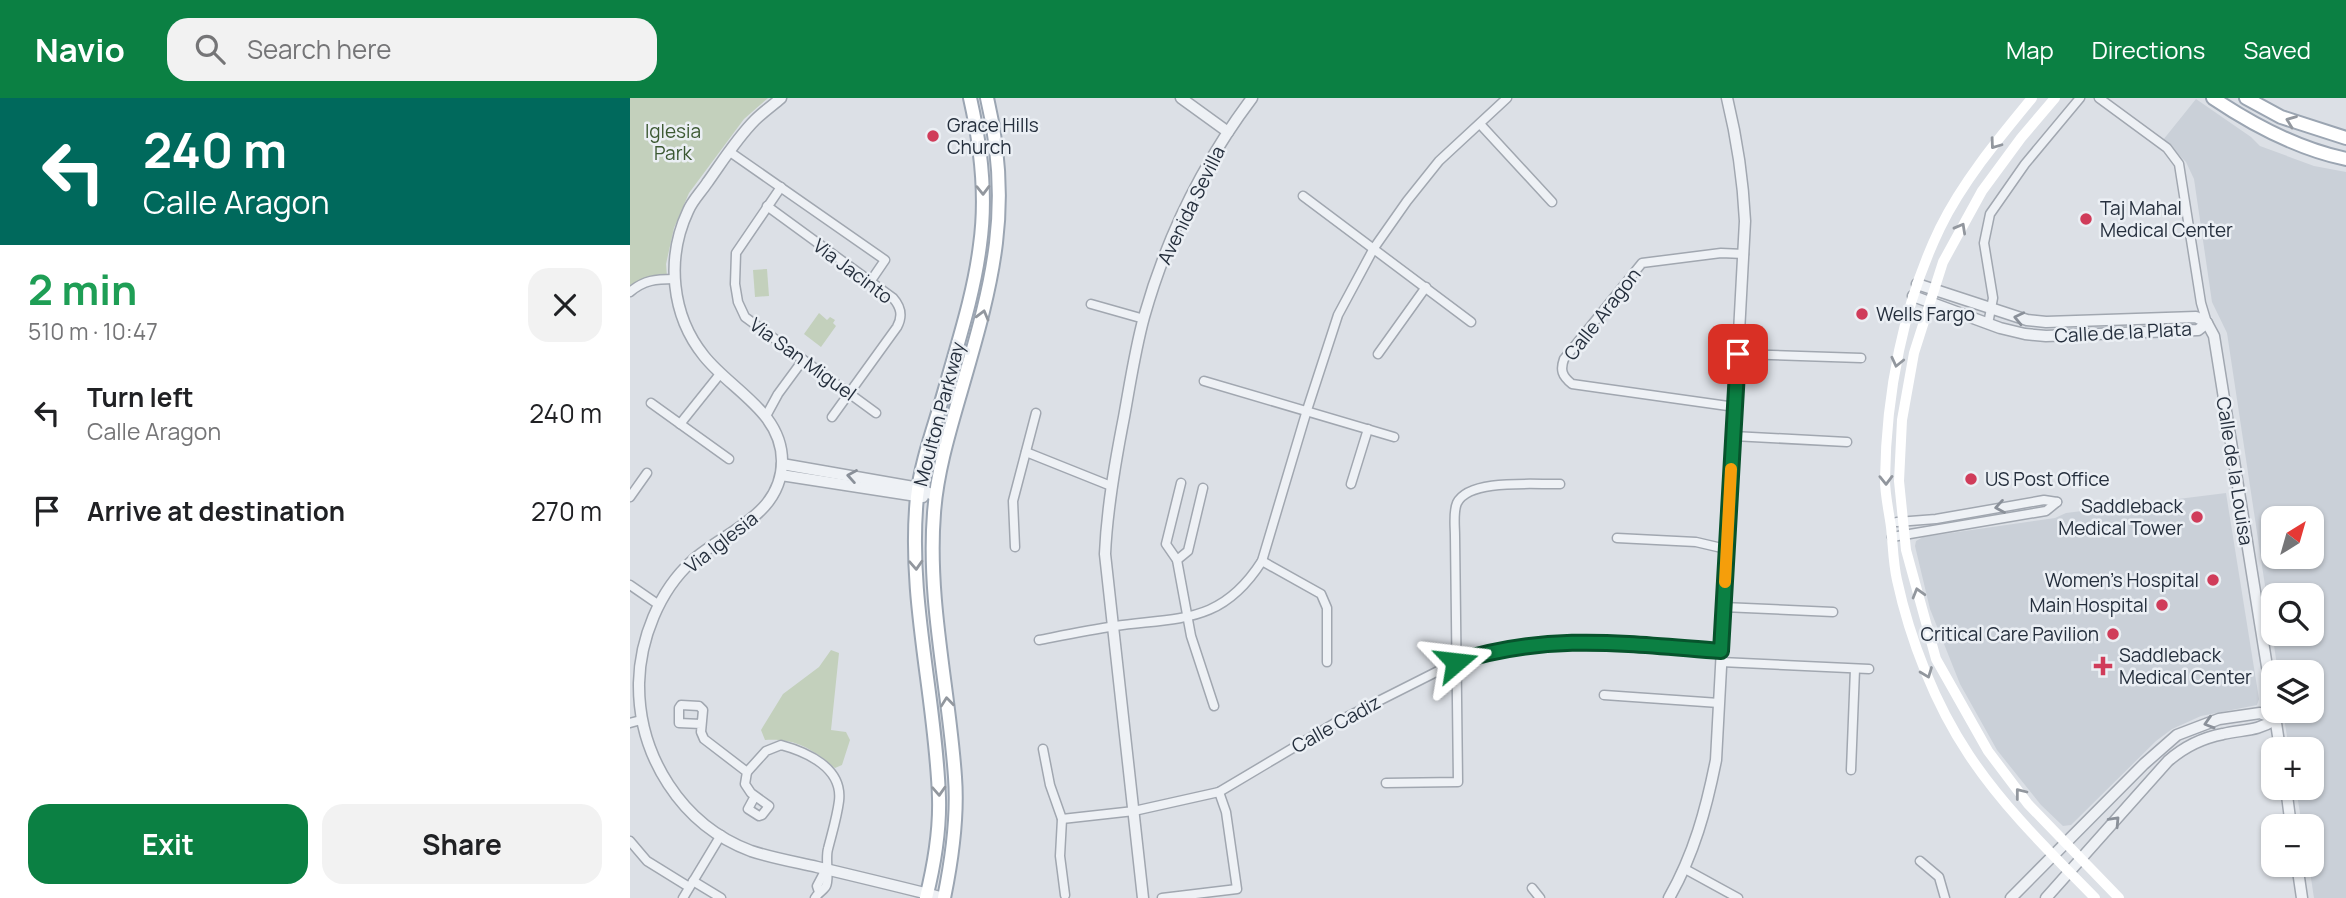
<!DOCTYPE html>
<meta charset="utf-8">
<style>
body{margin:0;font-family:Manrope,sans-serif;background:#f2f2f2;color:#202124;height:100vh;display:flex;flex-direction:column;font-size:26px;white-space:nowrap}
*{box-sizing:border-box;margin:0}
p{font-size:23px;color:#757577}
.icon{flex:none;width:38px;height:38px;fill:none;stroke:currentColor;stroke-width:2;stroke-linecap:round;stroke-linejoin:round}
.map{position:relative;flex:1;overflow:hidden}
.drawer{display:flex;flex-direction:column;background:#fff;width:630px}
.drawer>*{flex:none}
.guide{background:#00695c;color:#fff;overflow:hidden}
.needle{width:46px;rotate:37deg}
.tools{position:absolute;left:1631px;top:408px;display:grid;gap:14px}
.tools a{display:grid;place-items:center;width:63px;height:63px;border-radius:14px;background:#fff;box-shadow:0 2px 5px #0004;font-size:35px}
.pin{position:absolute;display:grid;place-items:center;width:60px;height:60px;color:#fff;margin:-30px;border-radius:14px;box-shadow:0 4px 10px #0006}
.me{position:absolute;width:77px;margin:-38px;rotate:73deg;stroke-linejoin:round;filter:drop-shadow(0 0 5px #0008)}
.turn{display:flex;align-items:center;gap:24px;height:147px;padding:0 28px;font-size:32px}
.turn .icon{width:91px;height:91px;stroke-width:2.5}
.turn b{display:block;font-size:49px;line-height:60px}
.round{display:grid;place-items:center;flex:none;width:74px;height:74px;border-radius:21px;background:#f2f2f2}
.overview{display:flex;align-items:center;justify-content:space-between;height:119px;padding:0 28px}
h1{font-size:42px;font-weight:700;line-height:52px;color:#1e9e55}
.cta{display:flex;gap:14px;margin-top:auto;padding:14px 28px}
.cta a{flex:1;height:80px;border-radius:21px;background:#0b8043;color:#fff;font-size:28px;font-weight:700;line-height:80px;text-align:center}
.cta a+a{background:#f2f2f2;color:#202124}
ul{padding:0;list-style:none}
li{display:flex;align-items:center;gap:21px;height:98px;padding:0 28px}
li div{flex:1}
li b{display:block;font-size:26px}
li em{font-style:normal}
header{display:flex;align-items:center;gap:42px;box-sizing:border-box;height:98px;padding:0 35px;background:#0b8043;color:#fff}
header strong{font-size:33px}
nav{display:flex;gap:38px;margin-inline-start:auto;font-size:24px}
.search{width:490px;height:63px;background:#f2f2f2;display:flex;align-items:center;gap:18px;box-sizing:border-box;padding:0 24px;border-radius:21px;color:#757577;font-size:26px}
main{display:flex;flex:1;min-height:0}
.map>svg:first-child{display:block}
.built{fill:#cad0d8;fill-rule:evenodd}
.green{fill:#c3d0bc}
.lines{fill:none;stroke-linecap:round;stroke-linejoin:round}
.minor-casing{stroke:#a1a7b0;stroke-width:11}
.tertiary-casing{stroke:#a1a7b0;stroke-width:13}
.primary-casing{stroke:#9ba5b2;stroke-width:16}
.minor{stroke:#eef1f5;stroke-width:8}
.tertiary{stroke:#eef1f5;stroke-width:10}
.secondary{stroke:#fff;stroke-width:10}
.primary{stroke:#fff;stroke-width:12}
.oneway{stroke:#92979e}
.oneway2{stroke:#8a9099}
.route-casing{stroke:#07532c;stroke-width:18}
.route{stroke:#0b8043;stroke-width:12}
.slow{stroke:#f59e0b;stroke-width:12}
.poi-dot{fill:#d03c5a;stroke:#ebeff4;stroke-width:2.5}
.labels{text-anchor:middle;stroke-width:5;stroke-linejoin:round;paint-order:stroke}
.poi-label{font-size:19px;fill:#252f3d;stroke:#ebeff4;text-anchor:start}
.park-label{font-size:19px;fill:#3c5932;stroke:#ebeff4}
.street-label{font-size:19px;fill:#252f3d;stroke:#ebeff4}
</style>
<header>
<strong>Navio</strong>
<div class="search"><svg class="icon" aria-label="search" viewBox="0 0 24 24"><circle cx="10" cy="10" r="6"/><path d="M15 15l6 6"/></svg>Search here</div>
<nav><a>Map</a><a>Directions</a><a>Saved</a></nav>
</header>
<main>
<section class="drawer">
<div class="guide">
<div class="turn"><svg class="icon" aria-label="left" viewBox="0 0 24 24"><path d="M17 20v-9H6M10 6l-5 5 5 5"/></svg><div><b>240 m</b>Calle Aragon</div></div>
</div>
<div class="overview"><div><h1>2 min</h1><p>510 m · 10:47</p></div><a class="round"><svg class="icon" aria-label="close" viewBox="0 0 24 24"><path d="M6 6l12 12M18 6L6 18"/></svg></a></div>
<ul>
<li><svg class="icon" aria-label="left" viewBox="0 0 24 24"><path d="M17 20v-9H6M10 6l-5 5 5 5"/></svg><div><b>Turn left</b><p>Calle Aragon</p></div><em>240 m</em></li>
<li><svg class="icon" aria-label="arrive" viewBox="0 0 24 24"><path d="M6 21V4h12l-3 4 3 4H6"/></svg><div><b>Arrive at destination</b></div><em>270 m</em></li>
</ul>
<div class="cta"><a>Exit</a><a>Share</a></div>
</section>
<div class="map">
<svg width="1716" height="800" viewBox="0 0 1716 800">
<rect width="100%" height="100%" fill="#dce0e6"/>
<g class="built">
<path d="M1566,1L1621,39L1630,48L1684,68L1716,74V800H1684L1679,767L1682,766V728H1672L1666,690H1682V651H1659L1653,613L1682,612V574H1648L1597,235L1582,204L1564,81L1556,64L1533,42ZM1643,420H1682V458H1643ZM1643,497H1682V536H1643Z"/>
<polygon points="1596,395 1629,601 1627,607 1571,618 1542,631 1526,643 1441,727 1433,728 1411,707 1367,652 1330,586 1300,511 1285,448 1286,443 1293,439 1425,420 1436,415"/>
</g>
<g class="green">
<polygon points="0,0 138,0 114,21 59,95 44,130 36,166 37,179 17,179 0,187"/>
<polygon points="137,171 139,198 125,199 123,172"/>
<polygon points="189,215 197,222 200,219 205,222 203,225 206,228 191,249 174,236"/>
<path d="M201,552L209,555L201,632L216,634L220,642L212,667L205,670C182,651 166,640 135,642L131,632L153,596L189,569Z"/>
</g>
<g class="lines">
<g class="minor-casing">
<g id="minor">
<polyline points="1469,0 1537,50 1549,66 1571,205 1577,225"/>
<polyline points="850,26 922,104"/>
<polyline points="100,54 255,162 240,184"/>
<polyline points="151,89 106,155 105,186 108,204 115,219 246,315"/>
<polyline points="673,98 841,224"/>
<path d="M137,108L263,200C271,209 273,218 267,229L202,319"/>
<path d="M0,194C14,182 26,181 44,181"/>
<polyline points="461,206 514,221"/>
<polyline points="1358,226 1363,200 1354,145 1360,116 1395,66 1450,0"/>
<polyline points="748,256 796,189"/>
<polyline points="1108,256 1231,260"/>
<polyline points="574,283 764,339"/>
<polyline points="21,305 99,361"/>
<path d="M1105,309L942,286C932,278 930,272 934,261L1012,165L1091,155L1114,156"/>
<polyline points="136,318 148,296 173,262"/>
<polyline points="50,326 90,276"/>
<polyline points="1103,338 1217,344"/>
<polyline points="396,354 481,388"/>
<polyline points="551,385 536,446 547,462 561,538 584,608"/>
<polyline points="721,386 738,331"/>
<polyline points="0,399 17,375"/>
<polyline points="1267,424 1306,421 1414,402 1427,404"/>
<polyline points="1262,439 1416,413 1427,404"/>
<polyline points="987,440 1066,444 1096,451"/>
<polyline points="385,449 383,403 406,315"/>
<polyline points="547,462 558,453 573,390"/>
<polyline points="632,463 691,496 697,510 697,564"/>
<polyline points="0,487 29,507"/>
<polyline points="1093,509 1203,514"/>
<path d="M409,542C435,537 460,532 485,528C551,519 592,526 632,463L677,312L708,217L744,150L777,103L809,63L877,0"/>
<polyline points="1091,564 1239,571"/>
<polyline points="974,597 1089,605"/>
<polyline points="0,625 11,622"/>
<polyline points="71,626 49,625 49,610 51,607 69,608 73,612 71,634 74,641 117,674 115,686 121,695 139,708 132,717 129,718 118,711 125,698"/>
<polyline points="413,651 420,687 432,721 430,758 435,797"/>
<polyline points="1221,672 1225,571"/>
<path d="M117,674L136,653L151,647C177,654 213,670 209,703C207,719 202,735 198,751C195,761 200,781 196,788C194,792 188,795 185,800"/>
<path d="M756,685L828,684L825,438C825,428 823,414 827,405C839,380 906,387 930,386"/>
<polyline points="432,721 504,713 589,694 705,625 826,564 855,554 889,548 960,543 1091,553"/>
<polyline points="0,743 17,763 59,789"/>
<polyline points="1290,763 1309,779 1315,800"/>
<polyline points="1055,771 1108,800"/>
<polyline points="63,783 91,800"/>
<polyline points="902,790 910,800"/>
<polyline points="189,794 187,788 196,771"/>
<polyline points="53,800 91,737"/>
<polyline points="532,800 607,791 596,714 589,694"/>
</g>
</g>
<g class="tertiary-casing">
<g id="tertiary">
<path d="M151,0C143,7 133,14 125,22C107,40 92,64 77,85C71,94 62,103 58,113C36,160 41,217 74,258C101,292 152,314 152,363C152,417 96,433 62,463C29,493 10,541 9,585C8,657 51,727 121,753C142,760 165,764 187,769C229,779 271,789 314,800"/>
<polyline points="551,0 598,34"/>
<polyline points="1287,186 1397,222 1416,224 1566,219 1577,225 1584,238 1643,606"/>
<polyline points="1283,198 1370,230 1395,236 1416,238 1568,232 1577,225"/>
<polyline points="152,366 289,390 305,398"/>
<polyline points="151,377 293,399"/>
<polyline points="1644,612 1650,651"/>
<polyline points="1656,690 1661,728"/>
<polyline points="1667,766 1672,800"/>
<path d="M513,800L475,456C477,410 485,365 494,319C500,286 505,252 514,219C536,141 573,65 622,0"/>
<path d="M1039,800C1064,756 1076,712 1086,662L1115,123C1113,81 1107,41 1097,0"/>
<polyline points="1381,800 1514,666 1547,637 1589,621 1630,615 1646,621"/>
<path d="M1416,800L1538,663C1554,649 1572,640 1593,636C1614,631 1626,634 1646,621"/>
</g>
</g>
<g class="primary-casing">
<g id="primary">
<path d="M1583,0C1623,27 1669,51 1716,61"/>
<polyline points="1616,0 1651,19 1716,40"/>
<path d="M296,800C304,768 310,734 309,700C306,600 277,500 287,399C291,363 305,327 315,291C328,244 344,196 350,147C357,98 351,48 340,0"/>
<path d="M314,800C322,761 328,719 325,679C319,591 297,503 304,415C307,372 321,328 333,286C363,183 383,108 357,0"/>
</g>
</g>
<use href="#minor" class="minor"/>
<use href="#tertiary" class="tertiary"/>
<g class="secondary">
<path d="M1402,0C1369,40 1333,83 1310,130C1273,207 1256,296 1255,382C1255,397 1259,414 1261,429C1263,446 1263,465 1267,482C1280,542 1305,606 1339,657C1374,710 1421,755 1465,800"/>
<polyline points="1425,0 1391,40 1352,93 1313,164 1284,255 1272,322 1269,383 1276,452 1306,561 1358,653 1398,706 1489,800"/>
</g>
<use href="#primary" class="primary"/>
</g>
<defs><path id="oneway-chevron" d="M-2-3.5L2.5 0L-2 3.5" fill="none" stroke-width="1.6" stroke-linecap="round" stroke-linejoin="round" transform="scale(1.75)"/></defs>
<g class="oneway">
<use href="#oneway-chevron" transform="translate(1661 23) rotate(-159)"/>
<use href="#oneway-chevron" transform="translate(1365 46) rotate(126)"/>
<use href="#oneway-chevron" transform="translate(353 92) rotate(89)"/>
<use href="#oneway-chevron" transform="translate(1331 130) rotate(-61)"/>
<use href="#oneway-chevron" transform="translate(353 217) rotate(-75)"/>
<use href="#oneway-chevron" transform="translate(1267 264) rotate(103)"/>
<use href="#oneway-chevron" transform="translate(1256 382) rotate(89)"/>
<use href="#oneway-chevron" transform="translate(286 467) rotate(87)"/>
<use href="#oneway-chevron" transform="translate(1288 495) rotate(-106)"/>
<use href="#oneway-chevron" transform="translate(1297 575) rotate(69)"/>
<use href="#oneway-chevron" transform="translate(317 604) rotate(-96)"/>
<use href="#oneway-chevron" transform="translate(309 693) rotate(87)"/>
<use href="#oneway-chevron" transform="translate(1390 695) rotate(-128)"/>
</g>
<g class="oneway2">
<use href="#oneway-chevron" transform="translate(1389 220) rotate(-167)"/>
<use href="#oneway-chevron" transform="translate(222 378) rotate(-170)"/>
<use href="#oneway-chevron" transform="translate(1370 409) rotate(170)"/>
<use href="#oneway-chevron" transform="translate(1579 625) rotate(163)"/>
<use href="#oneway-chevron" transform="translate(1485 723) rotate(-47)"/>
</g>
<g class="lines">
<g class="route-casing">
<path id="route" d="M826,564C918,534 998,546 1091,553L1108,256"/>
</g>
<use href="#route" class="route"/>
<polyline class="slow" points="1095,484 1101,371"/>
</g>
<g class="poi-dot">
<circle cx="303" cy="38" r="7"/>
<circle cx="1456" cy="121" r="7"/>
<circle cx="1232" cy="216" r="7"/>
<circle cx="1341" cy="381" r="7"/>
<circle cx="1567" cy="419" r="7"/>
<circle cx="1583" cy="482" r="7"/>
<circle cx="1532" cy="507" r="7"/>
<circle cx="1483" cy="536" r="7"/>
<path d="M1469.5 557.5h7v7h7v7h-7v7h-7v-7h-7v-7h7z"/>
</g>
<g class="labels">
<g class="poi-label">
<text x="317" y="34">Grace Hills<tspan x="317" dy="22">Church</tspan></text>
<text x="1470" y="117">Taj Mahal<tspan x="1470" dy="22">Medical Center</tspan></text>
<text x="1246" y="223">Wells Fargo</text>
<text x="1355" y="388">US Post Office</text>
<text x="1553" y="415" text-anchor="end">Saddleback<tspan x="1553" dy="22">Medical Tower</tspan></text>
<text x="1569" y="489" text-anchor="end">Women's Hospital</text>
<text x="1518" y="514" text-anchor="end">Main Hospital</text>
<text x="1469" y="543" text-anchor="end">Critical Care Pavilion</text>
<text x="1489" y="564">Saddleback<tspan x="1489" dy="22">Medical Center</tspan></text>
</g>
<g class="park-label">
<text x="43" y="40">Iglesia<tspan x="43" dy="22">Park</tspan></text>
</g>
<g class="street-label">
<text transform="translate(561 107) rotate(-64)" y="7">Avenida Sevilla</text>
<text transform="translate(223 173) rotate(37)" y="7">Via Jacinto</text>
<text transform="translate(972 216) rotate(-52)" y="7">Calle Aragon</text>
<text transform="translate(1493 234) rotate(-3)" y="7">Calle de la Plata</text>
<text transform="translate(173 261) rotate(36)" y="7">Via San Miguel</text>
<text transform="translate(309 316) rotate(-75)" y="7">Moulton Parkway</text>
<text transform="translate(1605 373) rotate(81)" y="7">Calle de la Louisa</text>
<text transform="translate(91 444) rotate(-38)" y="7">Via Iglesia</text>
<text transform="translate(706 626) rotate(-29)" y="7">Calle Cadiz</text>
</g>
</g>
</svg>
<div class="tools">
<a><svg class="needle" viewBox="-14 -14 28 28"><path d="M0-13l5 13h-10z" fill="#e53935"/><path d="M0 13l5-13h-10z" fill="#757577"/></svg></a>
<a><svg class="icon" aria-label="search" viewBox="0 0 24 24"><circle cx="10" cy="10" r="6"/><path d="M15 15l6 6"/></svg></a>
<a><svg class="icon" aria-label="layers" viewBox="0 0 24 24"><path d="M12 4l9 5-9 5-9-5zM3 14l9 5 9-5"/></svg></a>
<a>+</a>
<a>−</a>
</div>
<div class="pin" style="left:1108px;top:256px;background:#d93025"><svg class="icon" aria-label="arrive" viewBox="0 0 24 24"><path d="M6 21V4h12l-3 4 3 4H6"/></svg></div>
<svg class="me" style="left:826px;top:564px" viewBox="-20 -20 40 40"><path d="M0-17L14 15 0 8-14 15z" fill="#0b8043" stroke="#fff" stroke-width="4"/></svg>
</div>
</main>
